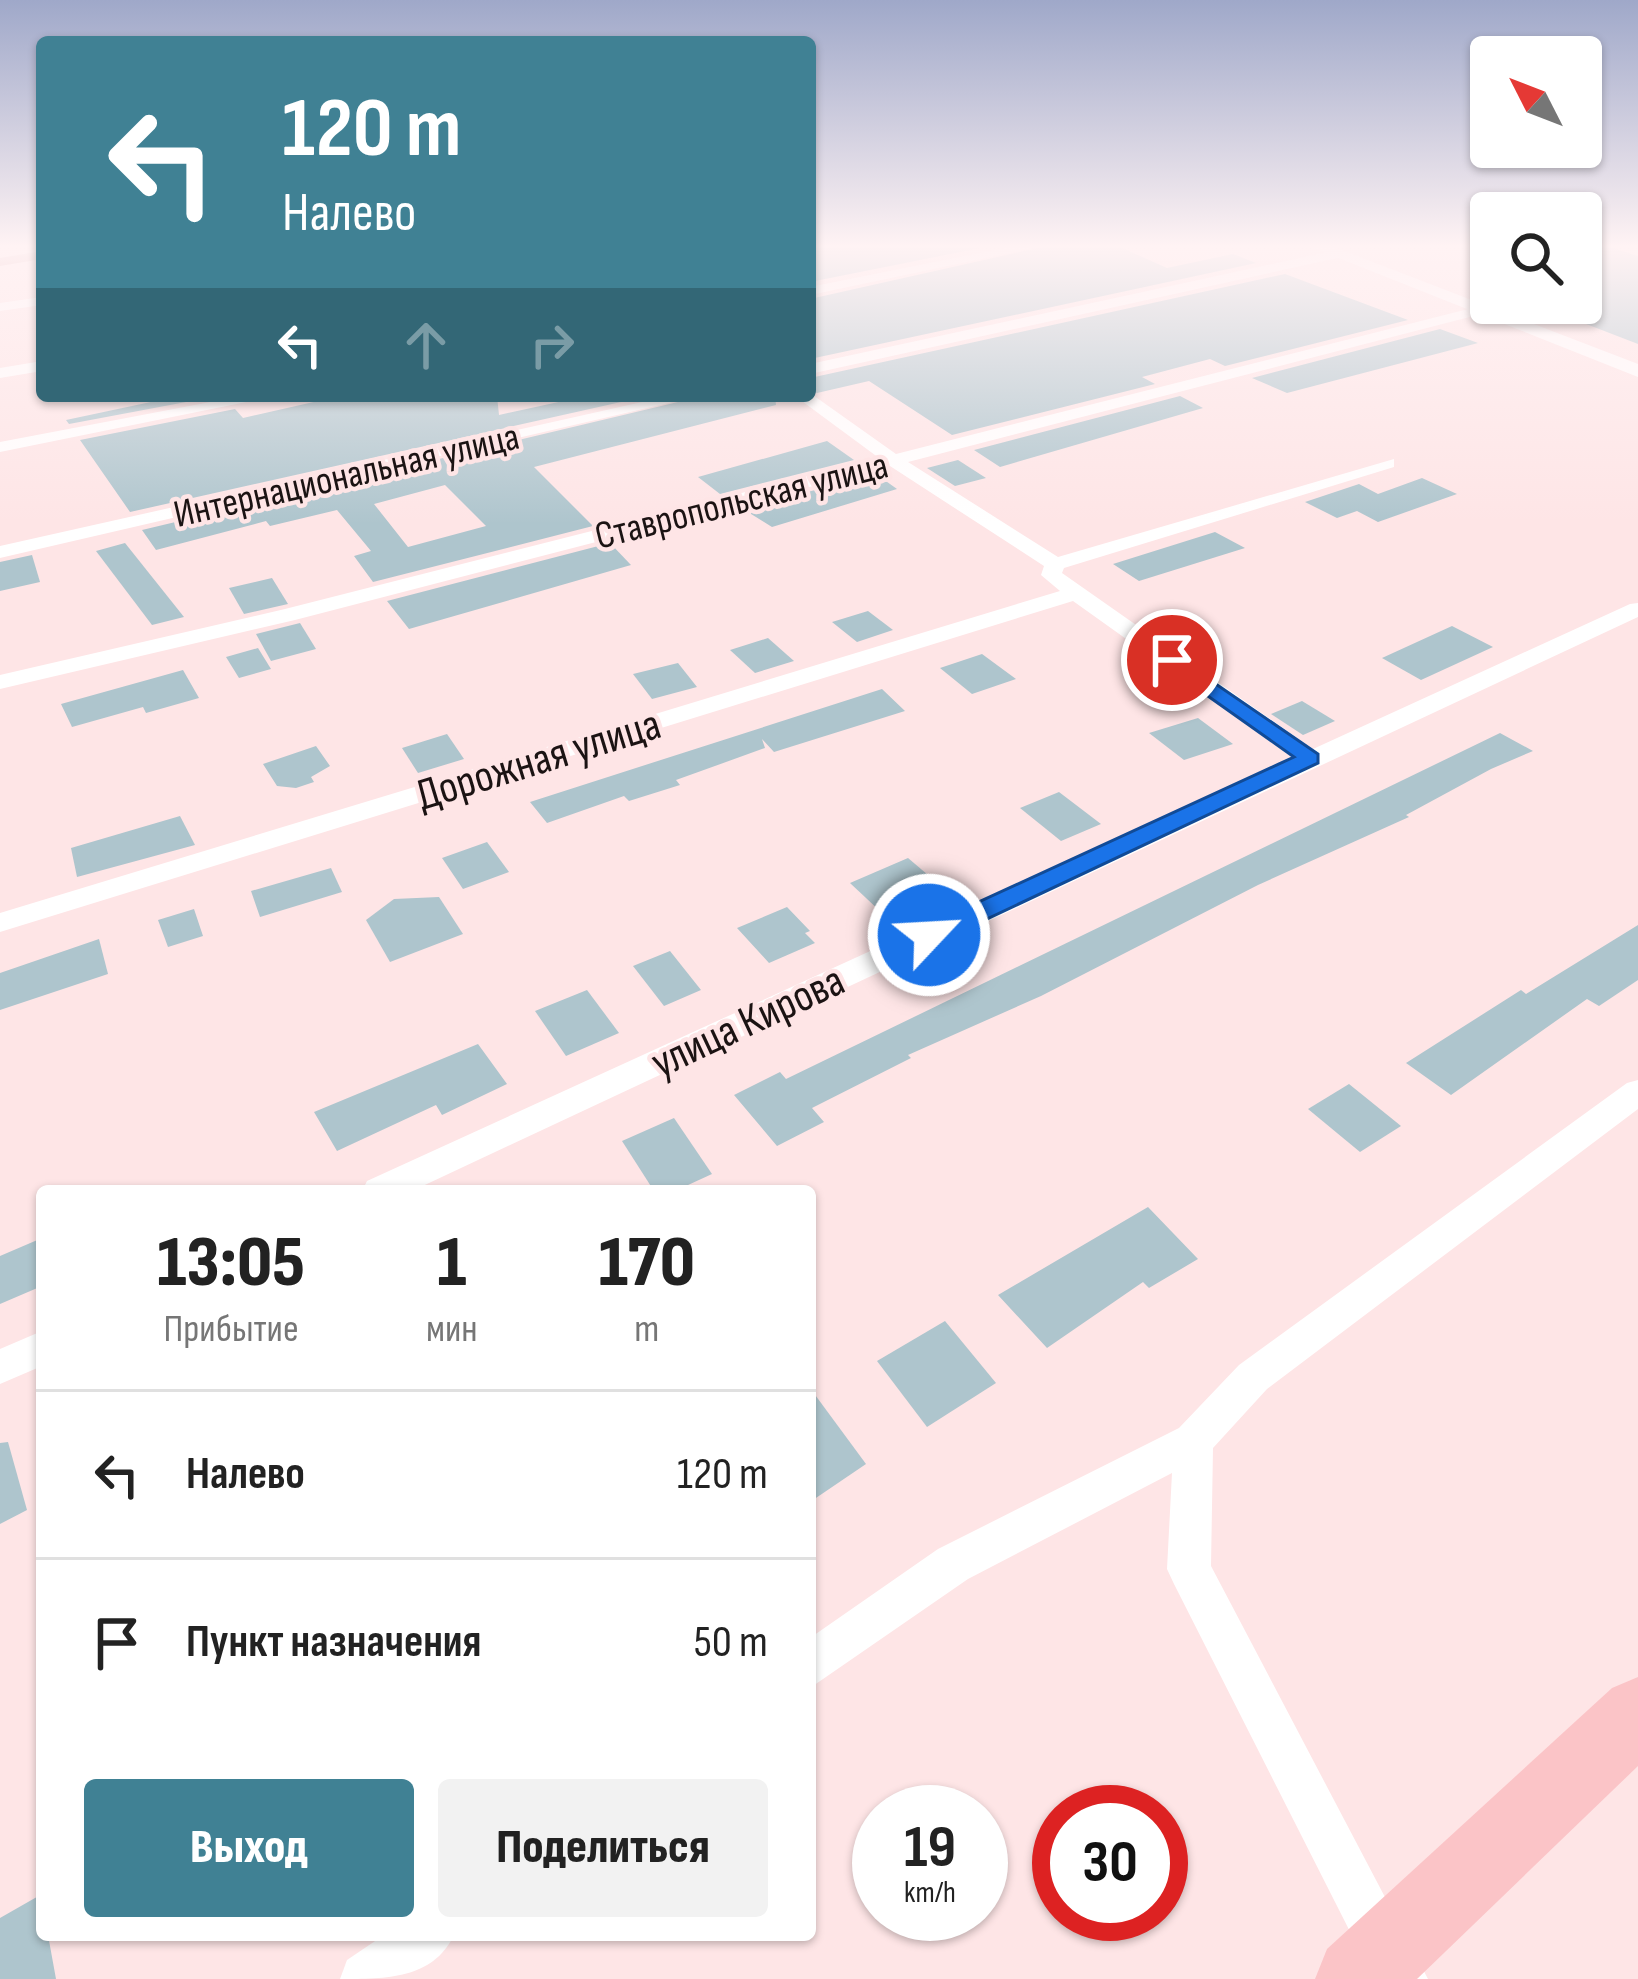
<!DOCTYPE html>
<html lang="ru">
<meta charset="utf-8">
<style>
body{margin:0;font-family:"Sofia Sans Condensed",sans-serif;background:#f2f2f2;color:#222;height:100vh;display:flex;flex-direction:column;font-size:45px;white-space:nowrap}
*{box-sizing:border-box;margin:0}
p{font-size:39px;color:#767676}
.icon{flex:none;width:66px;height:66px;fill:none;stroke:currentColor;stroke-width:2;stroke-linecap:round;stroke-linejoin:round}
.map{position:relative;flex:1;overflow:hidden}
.details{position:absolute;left:36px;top:1185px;width:780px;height:756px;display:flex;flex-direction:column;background:#fff;border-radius:12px;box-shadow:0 3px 9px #0004}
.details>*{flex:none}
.top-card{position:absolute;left:36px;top:36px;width:780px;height:366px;border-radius:12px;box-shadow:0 3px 9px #0004;background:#408194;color:#fff;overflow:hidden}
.needle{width:78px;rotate:312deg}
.tools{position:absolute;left:1470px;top:36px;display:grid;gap:24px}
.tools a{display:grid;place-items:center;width:132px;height:132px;border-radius:12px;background:#fff;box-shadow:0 3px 9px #0004;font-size:60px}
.speed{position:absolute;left:852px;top:1785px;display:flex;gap:24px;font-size:60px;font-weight:700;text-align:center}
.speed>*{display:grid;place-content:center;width:156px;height:156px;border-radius:50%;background:#fff;box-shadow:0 3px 9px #0004;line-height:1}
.speed small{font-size:30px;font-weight:400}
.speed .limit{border:18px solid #d22;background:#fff;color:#111}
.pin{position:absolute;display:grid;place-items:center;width:102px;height:102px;color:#fff;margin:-51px;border:6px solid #fff;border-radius:50%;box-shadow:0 3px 12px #0007}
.me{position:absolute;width:132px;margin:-66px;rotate:65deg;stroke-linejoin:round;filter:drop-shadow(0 0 9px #0008)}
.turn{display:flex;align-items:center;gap:42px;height:252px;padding:0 48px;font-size:54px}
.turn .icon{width:156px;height:156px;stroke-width:2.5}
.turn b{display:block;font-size:84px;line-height:102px}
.lanes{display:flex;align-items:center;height:114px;padding:0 48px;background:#0003;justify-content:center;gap:60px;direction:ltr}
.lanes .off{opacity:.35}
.eta{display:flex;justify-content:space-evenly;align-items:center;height:204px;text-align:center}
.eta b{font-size:72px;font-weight:800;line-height:84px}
.primary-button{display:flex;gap:24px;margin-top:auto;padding:24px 48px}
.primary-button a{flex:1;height:138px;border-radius:12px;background:#408194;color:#fff;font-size:48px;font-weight:800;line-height:138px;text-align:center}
.primary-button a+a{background:#f2f2f2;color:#222}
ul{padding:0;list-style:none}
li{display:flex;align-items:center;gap:36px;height:168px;padding:0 48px;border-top:3px solid #e0e0e0}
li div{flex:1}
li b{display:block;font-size:45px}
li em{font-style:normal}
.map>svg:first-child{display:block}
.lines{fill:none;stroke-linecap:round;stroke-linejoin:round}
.canal{fill:#d2979b;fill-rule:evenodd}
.building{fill:#aec5cd;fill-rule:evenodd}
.minor{fill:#fff;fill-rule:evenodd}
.tertiary{fill:#fff;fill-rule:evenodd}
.trunk{fill:#fbc4c7;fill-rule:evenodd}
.route{fill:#1a73e8;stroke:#114b97;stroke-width:3}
.labels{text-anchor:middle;stroke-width:9;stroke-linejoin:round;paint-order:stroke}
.far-street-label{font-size:39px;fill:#1b1313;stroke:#fee5e6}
.street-label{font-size:45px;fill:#1b1313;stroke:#fee5e6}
</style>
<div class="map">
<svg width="1638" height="1979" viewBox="0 0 1638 1979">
<rect width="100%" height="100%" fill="#fee5e6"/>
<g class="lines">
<polygon class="canal" points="42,251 42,259 0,266 0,258"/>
</g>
<g class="building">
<polygon points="810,247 985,247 810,282"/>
<polygon points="1042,247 1120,247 1167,268 1233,254 1256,263 810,359 810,299"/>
<polygon points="1581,247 1610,247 1638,256 1638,344 1581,322"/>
<polygon points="1285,274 1408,320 1225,366 1210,359 1142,377 1155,384 952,435 869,381 817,393 810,389 810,378"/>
<polygon points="1440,329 1478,343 1287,393 1252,378"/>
<polygon points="179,396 218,396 69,424 66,420"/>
<polygon points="340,396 497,396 499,415 586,396 648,396 130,512 80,440 235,409 243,418"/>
<path d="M703,396H775L776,405L534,467L593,526L373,582L354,556L371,551L337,510L270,526L266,521L156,550L142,530ZM445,485L486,526L408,547L374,504Z"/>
<polygon points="1180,396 1203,408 1000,467 974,450"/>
<polygon points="827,441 854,460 720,494 698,477"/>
<polygon points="958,460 986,478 955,486 927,468"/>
<polygon points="876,474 897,489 772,527 743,509"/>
<polygon points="1422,478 1457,494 1378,522 1357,511 1337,518 1305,502 1359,484 1378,494"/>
<polygon points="1215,532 1245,548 1139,581 1113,564"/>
<polygon points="125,543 184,617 152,625 96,551"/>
<polygon points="610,543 631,565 409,629 387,601"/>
<polygon points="32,555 40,582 0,591 0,562"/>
<polygon points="272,578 288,604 244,614 229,588"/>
<polygon points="868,611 893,630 857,642 832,622"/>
<polygon points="300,623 316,649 271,661 256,634"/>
<polygon points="1452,626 1493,647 1421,680 1382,658"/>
<polygon points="768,638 794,661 755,673 730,650"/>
<polygon points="258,648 271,669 239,678 226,657"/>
<polygon points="982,654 1016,679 972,694 940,668"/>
<polygon points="678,663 697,687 652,699 633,674"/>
<polygon points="183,670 199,698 146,713 143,707 72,727 61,704"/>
<polygon points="882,689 905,711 774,752 762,739 765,748 676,780 680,785 629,801 624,796 547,823 530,802"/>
<polygon points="1302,701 1335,721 1303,735 1271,714"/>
<polygon points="1198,718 1233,744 1184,760 1149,733"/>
<polygon points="1500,733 1533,751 1491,769 1406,815 1409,817 1258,885 1041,996 908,1055 911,1058 812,1108 824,1122 777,1146 734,1095 780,1072 786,1079"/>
<polygon points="447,734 464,759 418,773 402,748"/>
<polygon points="316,746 330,766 311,777 314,782 296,788 277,786 263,764"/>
<polygon points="1059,792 1101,824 1061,841 1020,808"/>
<polygon points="180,816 195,845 77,877 71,848"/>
<polygon points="487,842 509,872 463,889 442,858"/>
<polygon points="908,858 941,886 882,913 850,883"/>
<polygon points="331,868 342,892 260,917 251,891"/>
<polygon points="439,897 463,934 390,962 366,920 394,899"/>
<polygon points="787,907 810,931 805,933 815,943 769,963 737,928"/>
<polygon points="194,909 203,936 168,947 158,920"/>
<polygon points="1638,925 1638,980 1599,1006 1587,999 1451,1095 1406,1063 1521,990 1526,994"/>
<polygon points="99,939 108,974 0,1010 0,973"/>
<polygon points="670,951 701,990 664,1006 633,966"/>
<polygon points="587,990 619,1033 566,1056 535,1011"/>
<polygon points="478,1044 507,1084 442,1115 436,1105 337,1151 314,1112"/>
<polygon points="1349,1084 1401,1126 1360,1152 1308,1109"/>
<polygon points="674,1118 712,1174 675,1191 654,1191 622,1141"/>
<polygon points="1148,1207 1198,1259 1149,1288 1143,1282 1047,1348 998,1295"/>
<polygon points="42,1238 42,1286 0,1304 0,1256"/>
<polygon points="945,1321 996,1383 927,1427 877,1361"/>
<polygon points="810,1388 866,1464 810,1502"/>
<polygon points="8,1442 27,1510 0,1524 0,1443"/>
<polygon points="42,1894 42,1935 48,1935 56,1979 0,1979 0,1918"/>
</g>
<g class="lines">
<g class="minor">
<polygon points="1010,247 1038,247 810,295 810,287"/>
<polygon points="1337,250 1342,257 810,374 810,364"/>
<polygon points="42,297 42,305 0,311 0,303"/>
<polygon points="1480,306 1485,313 908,462 1058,557 1394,459 1394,467 1064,568 1062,573 1313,749 1630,604 1638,603 1638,617 412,1191 362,1191 367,1181 1293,758 1073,601 0,932 0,913 1060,591 1041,575 1044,566 890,466 295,620 0,689 0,675 285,609 879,458 795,396 810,393 896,454"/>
<polygon points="42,361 42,371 0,378 0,368"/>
<polygon points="242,396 276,396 0,452 0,442"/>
<polygon points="669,396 699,396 0,558 0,546"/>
<polygon points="1638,1080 1638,1109 1267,1389 1213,1448 1211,1566 1428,1979 1374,1979 1174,1584 1167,1569 1172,1473 968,1579 810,1688 810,1638 938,1549 1179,1428 1239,1365 1627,1083"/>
<polygon points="42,1331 42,1366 0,1384 0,1349"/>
<path d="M384,1935H454C433,1979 386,1979 340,1979L347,1960Z"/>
</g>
<polygon class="tertiary" points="1311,247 1334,247 1638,364 1638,377"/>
<polygon class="trunk" points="1638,1677 1638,1766 1417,1979 1315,1979 1327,1949 1612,1688"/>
</g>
<linearGradient id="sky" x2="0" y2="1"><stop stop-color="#9fa8c9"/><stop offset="0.47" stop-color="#fff3f4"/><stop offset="1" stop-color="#fff3f4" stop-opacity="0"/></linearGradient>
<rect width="1638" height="524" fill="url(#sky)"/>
<polygon class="route" points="1172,654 1318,754 1318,763 938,942 920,942 916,935 920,929 1294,757 1164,665 1161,660"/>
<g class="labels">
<g class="far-street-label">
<text transform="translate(346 474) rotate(-13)" y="14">Интернациональная улица</text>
<text transform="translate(741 499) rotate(-14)" y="14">Ставропольская улица</text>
</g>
<g class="street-label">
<text transform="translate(538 758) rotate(-17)" y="16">Дорожная улица</text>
<text transform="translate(747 1020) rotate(-25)" y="16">улица Кирова</text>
</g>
</g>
</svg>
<div class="tools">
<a><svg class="needle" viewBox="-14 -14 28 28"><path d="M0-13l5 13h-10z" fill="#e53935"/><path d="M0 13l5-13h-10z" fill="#767676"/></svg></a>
<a><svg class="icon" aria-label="search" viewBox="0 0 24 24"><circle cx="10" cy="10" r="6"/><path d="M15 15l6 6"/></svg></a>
</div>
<div class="speed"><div>19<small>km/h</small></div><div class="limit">30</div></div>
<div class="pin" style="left:1172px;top:660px;background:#d93025"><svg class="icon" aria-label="arrive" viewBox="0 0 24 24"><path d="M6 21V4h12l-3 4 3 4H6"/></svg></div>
<svg class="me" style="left:929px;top:935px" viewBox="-20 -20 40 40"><circle r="17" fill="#1a73e8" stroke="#fff" stroke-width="3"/><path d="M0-11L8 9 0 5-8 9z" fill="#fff"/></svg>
<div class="top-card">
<div class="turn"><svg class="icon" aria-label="left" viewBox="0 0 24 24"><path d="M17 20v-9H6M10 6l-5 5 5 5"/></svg><div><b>120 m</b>Налево</div></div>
<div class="lanes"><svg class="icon" aria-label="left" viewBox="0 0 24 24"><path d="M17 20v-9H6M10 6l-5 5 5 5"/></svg><svg class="icon off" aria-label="ahead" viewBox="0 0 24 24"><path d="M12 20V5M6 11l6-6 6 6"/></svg><svg class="icon off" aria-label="right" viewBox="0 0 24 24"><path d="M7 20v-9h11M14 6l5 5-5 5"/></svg></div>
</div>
<section class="details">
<div class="eta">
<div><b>13:05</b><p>Прибытие</p></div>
<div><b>1</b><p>мин</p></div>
<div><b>170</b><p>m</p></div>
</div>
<ul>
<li><svg class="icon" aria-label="left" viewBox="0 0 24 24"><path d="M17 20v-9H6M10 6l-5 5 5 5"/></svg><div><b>Налево</b></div><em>120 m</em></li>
<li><svg class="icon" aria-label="arrive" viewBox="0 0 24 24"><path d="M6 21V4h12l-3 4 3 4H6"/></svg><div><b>Пункт назначения</b></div><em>50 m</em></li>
</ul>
<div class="primary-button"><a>Выход</a><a>Поделиться</a></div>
</section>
</div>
